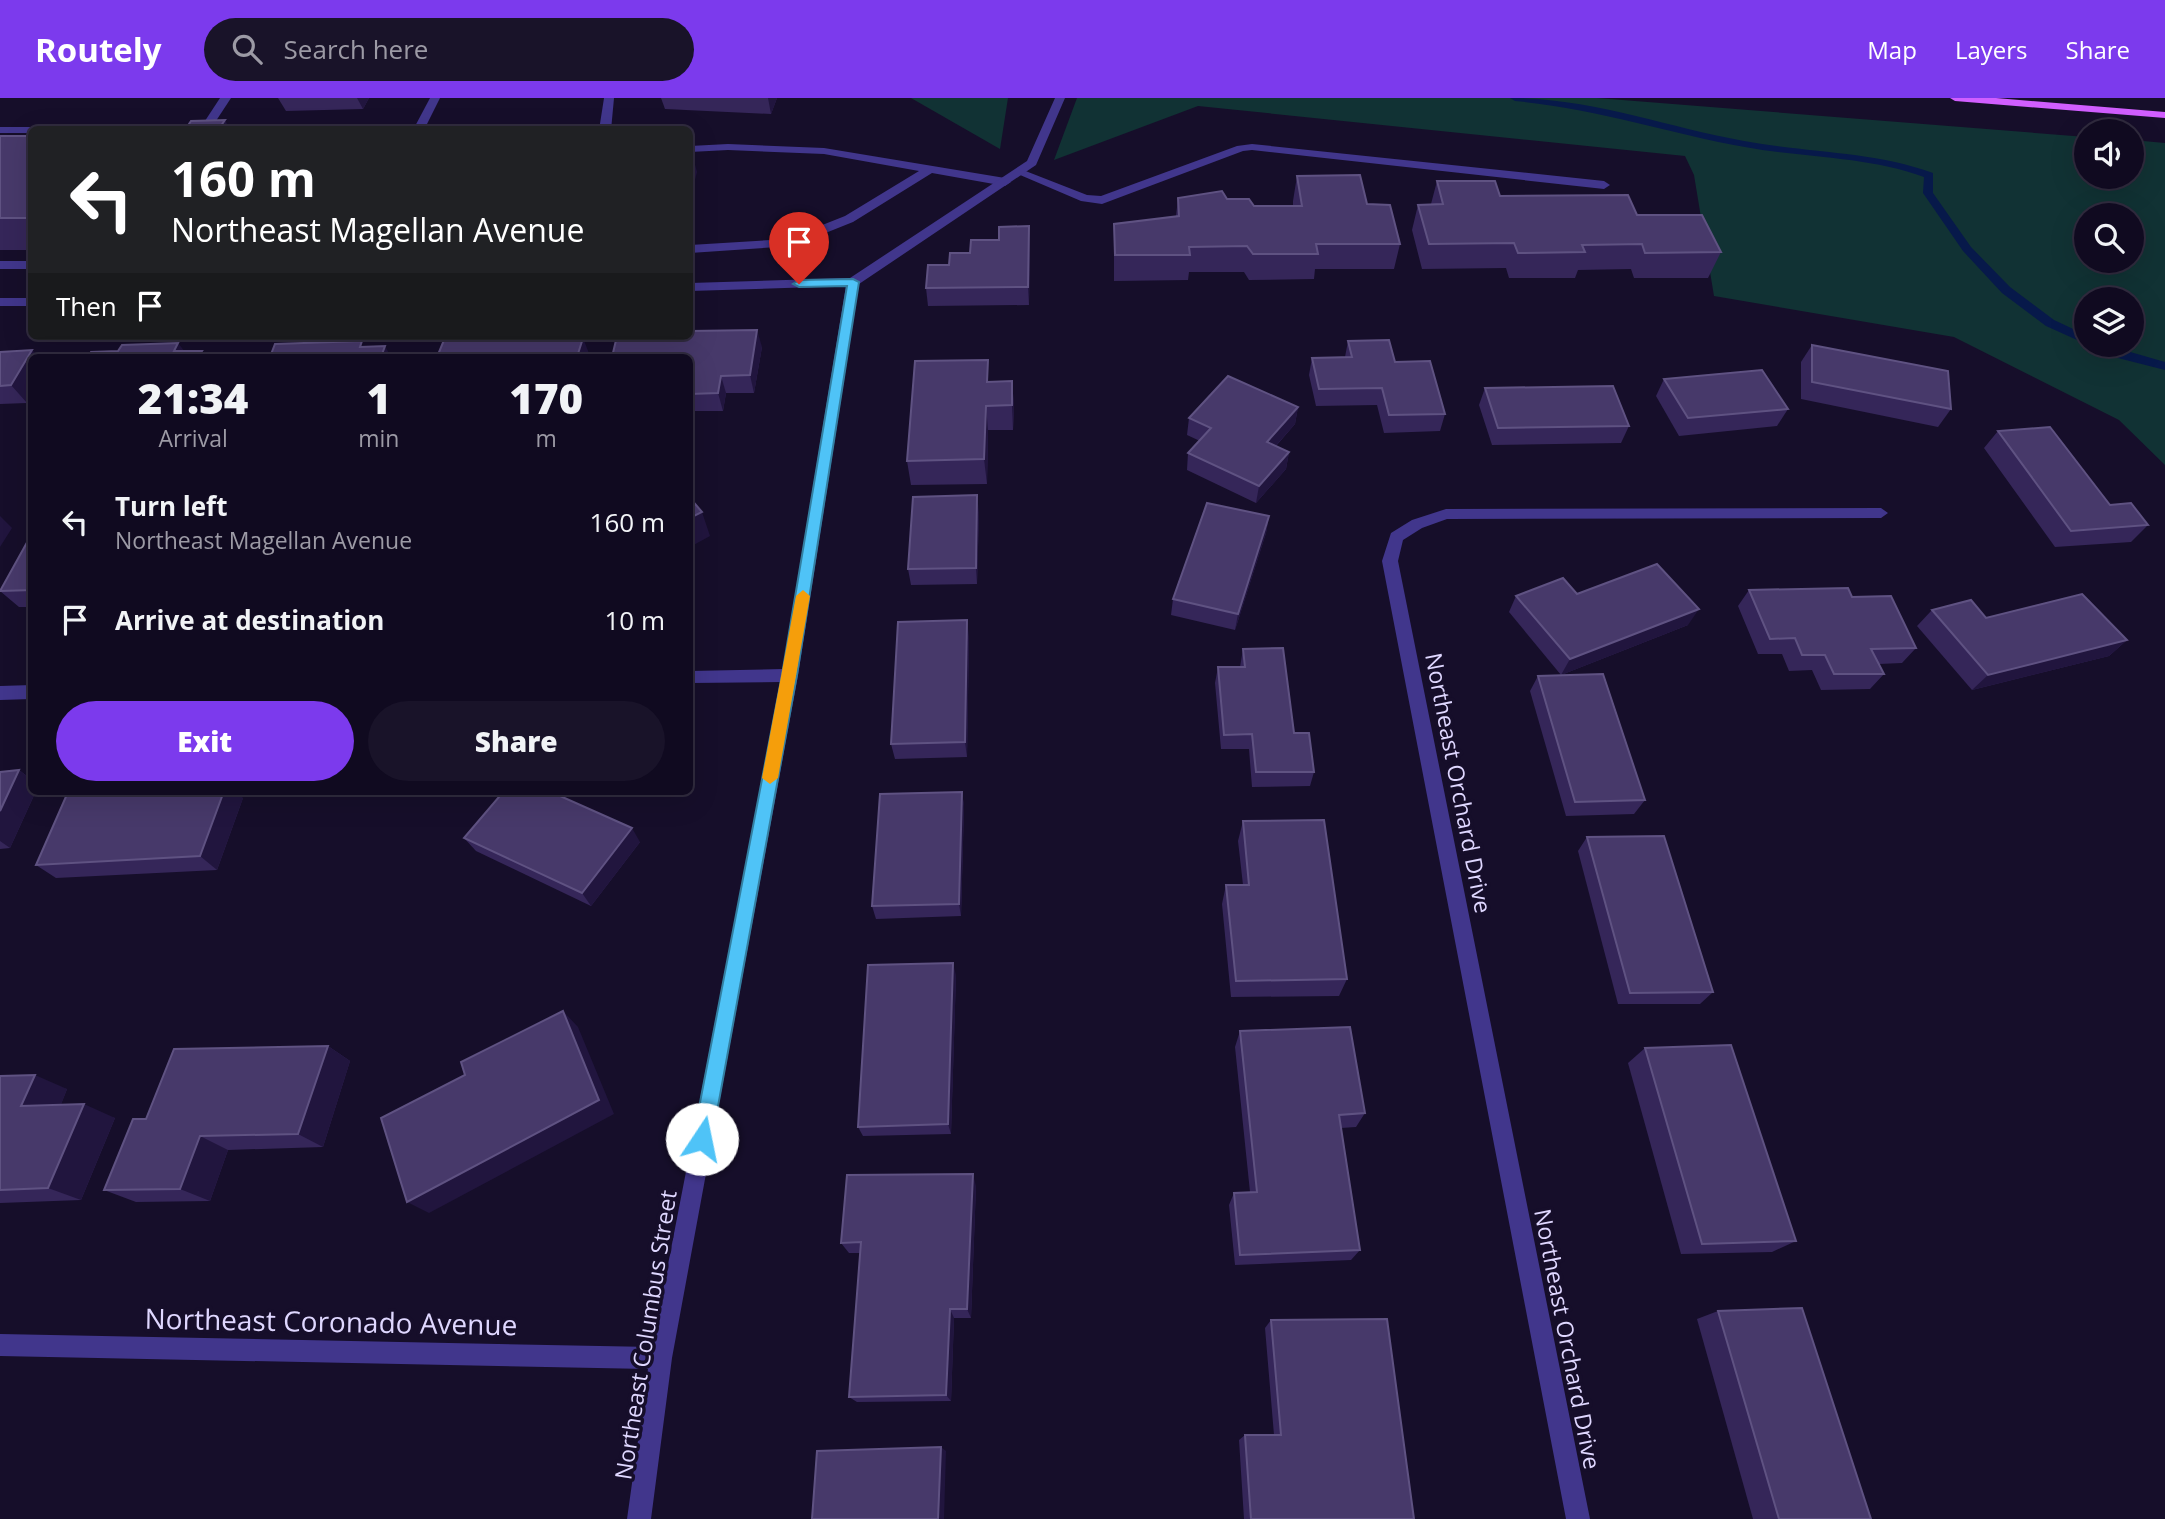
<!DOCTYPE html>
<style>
body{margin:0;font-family:"Open Sans",sans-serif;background:#191329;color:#f1f3f6;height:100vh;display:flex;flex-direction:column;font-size:26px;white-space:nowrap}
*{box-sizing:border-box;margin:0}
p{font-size:23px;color:#9c9aa5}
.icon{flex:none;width:38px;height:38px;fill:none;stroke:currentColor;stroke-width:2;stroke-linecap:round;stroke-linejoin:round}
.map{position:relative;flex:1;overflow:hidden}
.sheet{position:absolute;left:28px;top:256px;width:665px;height:441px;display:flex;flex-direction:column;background:#100a20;border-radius:10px;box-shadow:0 7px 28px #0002,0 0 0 2px #302b3e}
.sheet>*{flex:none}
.top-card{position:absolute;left:28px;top:28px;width:665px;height:214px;border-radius:10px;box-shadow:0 7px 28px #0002,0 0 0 2px #302b3e;background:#202124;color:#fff;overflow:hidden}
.fabs{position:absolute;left:2074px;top:21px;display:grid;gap:14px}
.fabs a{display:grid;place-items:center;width:70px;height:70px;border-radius:50%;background:#100a20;box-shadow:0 7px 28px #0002,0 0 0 2px #302b3e;font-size:35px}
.pin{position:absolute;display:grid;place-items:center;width:60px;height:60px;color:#fff;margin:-72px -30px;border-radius:50% 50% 50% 0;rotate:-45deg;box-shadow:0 0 7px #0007}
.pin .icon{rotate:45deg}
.me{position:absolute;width:77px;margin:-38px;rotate:11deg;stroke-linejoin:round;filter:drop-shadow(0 0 5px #0008)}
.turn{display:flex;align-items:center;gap:24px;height:147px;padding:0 28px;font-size:32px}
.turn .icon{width:91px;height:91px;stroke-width:2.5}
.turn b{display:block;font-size:49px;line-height:60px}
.then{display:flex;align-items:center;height:66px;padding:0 28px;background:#0003;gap:14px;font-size:26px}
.eta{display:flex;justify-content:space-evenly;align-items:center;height:119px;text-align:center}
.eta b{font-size:42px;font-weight:800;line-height:49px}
.primary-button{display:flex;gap:14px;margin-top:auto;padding:14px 28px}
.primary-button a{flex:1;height:80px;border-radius:42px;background:#7c3aed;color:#fff;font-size:28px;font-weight:800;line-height:80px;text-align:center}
.primary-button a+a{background:#191329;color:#f1f3f6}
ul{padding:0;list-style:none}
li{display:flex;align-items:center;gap:21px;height:98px;padding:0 28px}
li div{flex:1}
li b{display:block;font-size:26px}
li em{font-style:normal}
header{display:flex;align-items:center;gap:42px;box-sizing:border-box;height:98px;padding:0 35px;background:#7c3aed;color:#fff}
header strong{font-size:33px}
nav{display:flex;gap:38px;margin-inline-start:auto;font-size:24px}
.search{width:490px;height:63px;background:#191329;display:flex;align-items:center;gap:18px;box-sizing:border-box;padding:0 24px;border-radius:38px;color:#9c9aa5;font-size:26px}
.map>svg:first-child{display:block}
.green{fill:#113234;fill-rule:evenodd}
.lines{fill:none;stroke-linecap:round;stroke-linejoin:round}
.stream{fill:#07194a;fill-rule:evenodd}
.lane{fill:#41368c;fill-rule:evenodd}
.street{fill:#41368c;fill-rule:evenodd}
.primary{fill:#d15eff;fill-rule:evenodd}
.wall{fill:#352659}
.shaded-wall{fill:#21153e}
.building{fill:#47396a;stroke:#5f5282;stroke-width:2}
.route{fill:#4fc3f7;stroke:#337fa1;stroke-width:2}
.slow{fill:#f59e0b}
.labels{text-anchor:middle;stroke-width:7;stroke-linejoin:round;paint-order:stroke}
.street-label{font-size:23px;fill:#dfd7ff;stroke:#160e2a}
.near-street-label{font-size:28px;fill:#dfd7ff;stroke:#160e2a}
</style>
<header>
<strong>Routely</strong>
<div class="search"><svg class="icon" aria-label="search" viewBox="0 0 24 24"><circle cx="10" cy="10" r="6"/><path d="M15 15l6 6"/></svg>Search here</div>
<nav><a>Map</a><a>Layers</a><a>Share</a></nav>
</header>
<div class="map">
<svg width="2165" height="1421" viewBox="0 0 2165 1421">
<rect width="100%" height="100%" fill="#160e2a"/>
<g class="green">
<polygon points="911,0 1008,0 1000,51"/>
<path d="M1077,0H1597L2086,39V79H2132V42L2165,45V367L2119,322L1954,239L1714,198L1694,77L1685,58L1198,8L1054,62ZM2086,117H2132V163H2086ZM2086,201H2132V247H2086Z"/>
</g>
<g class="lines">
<g class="stream">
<path d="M1510,0C1591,0 1666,29 1744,43C1807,55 1872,53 1933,75V95L1971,149L2010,189L2054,222L2086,237V246L2046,228L2002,195L1963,153L1923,95L1924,79C1867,58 1804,60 1745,49C1668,35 1594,10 1515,3Z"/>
<polygon points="2091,247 2106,247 2165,264 2165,272 2110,258"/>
</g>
<g class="lane">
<polygon points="220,0 231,0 210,32 199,32"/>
<polygon points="430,0 440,0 424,32 413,32"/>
<polygon points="604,0 614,0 611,32 599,32"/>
<polygon points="0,29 32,29 37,32 32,32 32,35 0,35"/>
<polygon points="728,46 824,50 1005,80 1011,84 1005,88 932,75 853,124 793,148 690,155 690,147 787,141 845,118 919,73 824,56 728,52 690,54 690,48"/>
<polygon points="1252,46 1604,83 1610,87 1604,91 1252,52 1243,53 1102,106 1081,103 1013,74 1023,72 1087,97 1101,98 1237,48"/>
<rect x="0" y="163" width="32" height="8"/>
</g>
<g class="street">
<polygon points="1055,0 1065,0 1036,67 859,186 798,577 672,1260 651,1421 627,1421 648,1271 0,1258 0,1236 652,1249 781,584 690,585 690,573 783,571 846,188 690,193 690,185 850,180 1027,63"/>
<rect x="0" y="200" width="32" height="8"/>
<polygon points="1881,410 1888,415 1881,420 1447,421 1422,430 1403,442 1398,463 1590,1421 1566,1421 1382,463 1391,435 1412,422 1446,411"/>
<polygon points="32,587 32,601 0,602 0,588"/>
</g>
<polygon class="primary" points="1950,0 1996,0 2165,14 2165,20 1955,3"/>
</g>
<g class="wall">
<polygon points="278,0 369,0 363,11 286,13"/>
<polygon points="661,0 777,0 771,16 665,11"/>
<rect x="0" y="38" width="32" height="114"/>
<polygon points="1297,78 1367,106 1400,146 1394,171 1315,171 1314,181 1249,182 1244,174 1189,174 1188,182 1114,183 1114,126 1176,118 1178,100 1227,101 1254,108 1293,108 1293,103"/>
<polygon points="1437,83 1500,98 1637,117 1721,154 1708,180 1634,180 1631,171 1578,172 1575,180 1509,180 1506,170 1422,171 1412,132 1418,107 1431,106"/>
<polygon points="1030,146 1029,207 928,208 926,190 949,167 970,155"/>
<polygon points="1348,243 1395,264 1445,316 1440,333 1384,335 1377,307 1316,308 1309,277 1312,260 1345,259"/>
<polygon points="1812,247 1951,311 1938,329 1801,301 1801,264"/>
<polygon points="762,249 754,295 726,295 723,313 695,313 690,296 690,259"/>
<polygon points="0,254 27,305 0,306"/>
<polygon points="1664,281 1788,311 1777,328 1679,338 1656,298"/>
<polygon points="1012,283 1014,308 1013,332 988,332 987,386 911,387 907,363 990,284"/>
<polygon points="1485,290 1629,328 1621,345 1492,347 1479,307"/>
<polygon points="1298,309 1295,326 1276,348 1289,354 1286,371 1256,405 1187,372 1188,355 1200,343 1187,337 1189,320"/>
<polygon points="1998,333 2110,407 2148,427 2131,444 2055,449 1984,350"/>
<polygon points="979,414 977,486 911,487 908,471"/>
<polygon points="1269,418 1266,435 1235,532 1171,517 1173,501"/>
<polygon points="32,439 32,509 19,509 0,493"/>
<polygon points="1749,492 1852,499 1916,550 1902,565 1879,566 1884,576 1870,591 1821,592 1812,572 1789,573 1782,556 1758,556 1738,508"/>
<polygon points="1577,496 1688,527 1561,577 1509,514 1516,498"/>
<polygon points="1932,512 1986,520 2127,542 2109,558 1972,592 1917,528"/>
<polygon points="969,538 967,659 895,661 891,646"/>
<polygon points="1243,551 1294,635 1314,674 1310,688 1252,689 1249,651 1221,651 1215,585 1218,569 1240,569"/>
<polygon points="1538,578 1645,702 1634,716 1566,718 1530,593"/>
<polygon points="19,672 32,682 32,693 36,693 10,750 0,751 0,674"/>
<polygon points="962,694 964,708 961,818 876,821 872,808"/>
<polygon points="243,700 217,772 56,780 36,767"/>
<polygon points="1243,723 1347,881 1339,898 1231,899 1222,806 1226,787 1243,787 1238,743"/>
<polygon points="1587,739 1713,894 1700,906 1618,906 1578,753"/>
<polygon points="464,740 640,744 591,808 476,753"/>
<polygon points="956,877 951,1036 863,1038 858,1029"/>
<polygon points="1240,933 1365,1015 1356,1029 1341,1030 1360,1152 1351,1162 1235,1167 1229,1107 1234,1095 1250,1094 1235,949"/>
<polygon points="328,948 350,963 323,1049 228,1052 210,1103 136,1104 104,1092 146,1021"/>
<polygon points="1645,950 1796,1143 1772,1154 1681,1156 1628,965"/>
<polygon points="0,978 67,991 61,1006 115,1020 81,1102 0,1105"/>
<polygon points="976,1088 971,1220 954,1220 951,1303 857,1304 849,1299 861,1155 849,1155 841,1145"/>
<polygon points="1718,1213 1871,1421 1753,1421 1697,1221"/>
<polygon points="1271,1222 1414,1421 1244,1421 1239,1342 1245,1337 1274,1337 1265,1230"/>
</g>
<g class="shaded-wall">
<polygon points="357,0 369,0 363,11"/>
<polygon points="768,0 777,0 771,16"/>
<polygon points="225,22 230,32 218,32"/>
<polygon points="690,49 697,74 690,101"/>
<polygon points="1029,128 1030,146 1029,207 1028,189"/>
<polygon points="757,232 762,249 754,295 750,277"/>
<polygon points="583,240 590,258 590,259 577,259"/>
<polygon points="178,245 189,259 174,253"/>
<polygon points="385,248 391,259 381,259"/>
<polygon points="32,252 39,259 32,259 32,297 27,305 11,287"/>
<polygon points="202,253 206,259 198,259"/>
<polygon points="721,278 726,295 723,313 718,295"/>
<polygon points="1012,283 1014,308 1013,332 1012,307"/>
<polygon points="986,308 988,332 987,386 984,361"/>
<polygon points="1298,309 1295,326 1264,361 1267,344"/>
<polygon points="1289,354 1286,371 1256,405 1259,388"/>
<polygon points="977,397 979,414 977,486 976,470"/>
<polygon points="702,414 710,438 690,449 690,420"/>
<polygon points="0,418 12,430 0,449"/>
<polygon points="1269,418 1266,435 1235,532 1238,516"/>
<polygon points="1699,511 1688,527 1561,577 1570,561"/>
<polygon points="967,522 969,538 967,659 965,644"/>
<polygon points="2127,542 2109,558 1972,592 1988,577"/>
<polygon points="19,672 32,682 32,693 36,693 10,750 0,743 0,713"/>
<polygon points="224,693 236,693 243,700 217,772 200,758"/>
<polygon points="962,694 964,708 961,818 959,806"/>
<polygon points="632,730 640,744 591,808 582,795"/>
<polygon points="953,865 956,877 951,1036 948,1026"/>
<polygon points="563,913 578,929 614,1016 429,1115 407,1104"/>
<polygon points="328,948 350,963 323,1049 298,1036"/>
<polygon points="35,977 67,991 55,1022 21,1008"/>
<polygon points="84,1006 115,1020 81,1102 48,1090"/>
<polygon points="200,1038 228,1052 210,1103 180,1091"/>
<polygon points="973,1076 976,1088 971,1220 967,1211"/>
<polygon points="950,1211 954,1220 951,1303 946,1297"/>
<polygon points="941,1349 946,1353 944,1421 938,1421"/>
</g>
<g class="building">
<polygon points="225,22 218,32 185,32 191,23"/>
<rect x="0" y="38" width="32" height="82"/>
<polygon points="1360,77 1367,106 1390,107 1400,146 1316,146 1318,156 1253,156 1247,148 1189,149 1190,157 1115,157 1114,126 1179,118 1178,100 1222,93 1227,101 1249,101 1254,108 1302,108 1297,78"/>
<polygon points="1437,83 1495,83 1500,98 1628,97 1637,117 1702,117 1721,154 1645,155 1642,146 1582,147 1585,154 1518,155 1514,145 1429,146 1418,107 1443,106"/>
<polygon points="1029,128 1028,189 926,190 928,167 949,167 950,155 970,155 971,142 999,142 999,129"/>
<polygon points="757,232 750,277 721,278 718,295 690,296 693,279 690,279 690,259 612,259 617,238 690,238 690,233"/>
<polygon points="583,240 577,259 437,259 444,242"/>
<polygon points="1389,242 1395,264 1430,263 1445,316 1389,317 1382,290 1319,291 1312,260 1352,259 1348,243"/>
<polygon points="362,243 360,249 385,248 381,259 270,259 275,246"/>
<polygon points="178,245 174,253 202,253 198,259 88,259 91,254 118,253 122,247"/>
<polygon points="1812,247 1948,273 1951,311 1812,284"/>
<polygon points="32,252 11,287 0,288 0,254"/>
<polygon points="988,262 987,284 1012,283 1012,307 986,308 984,361 907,363 915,263"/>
<polygon points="1762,272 1788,311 1688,320 1664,281"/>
<polygon points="1228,278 1298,309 1267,344 1289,354 1259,388 1188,355 1211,330 1189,320"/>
<polygon points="1613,288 1629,328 1498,330 1485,290"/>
<polygon points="2050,329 2110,407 2131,405 2148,427 2071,433 1998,333"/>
<polygon points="977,397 976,470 908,471 913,399"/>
<polygon points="690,400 702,414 690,420"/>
<polygon points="1207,405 1269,418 1238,516 1173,501"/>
<polygon points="30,439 32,439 32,492 0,493"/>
<polygon points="1657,466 1699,511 1570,561 1516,498 1563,480 1577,496"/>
<polygon points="1848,490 1852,499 1891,498 1916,550 1871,551 1884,576 1834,576 1825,557 1802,557 1795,540 1770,541 1749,492"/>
<polygon points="2082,496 2127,542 1988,577 1932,512 1971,502 1986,520"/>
<polygon points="967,522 965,644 891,646 898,524"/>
<polygon points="1283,550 1294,635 1309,635 1314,674 1256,674 1252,636 1224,637 1218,569 1245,569 1243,551"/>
<polygon points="1603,576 1645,702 1575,704 1538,578"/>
<polygon points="19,672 0,713 0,674"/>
<polygon points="92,693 224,693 200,758 36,767 68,694"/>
<polygon points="504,693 549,693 632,730 582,795 464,740"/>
<polygon points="962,694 959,806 872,808 880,696"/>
<polygon points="1324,722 1347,881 1236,883 1226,787 1249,787 1243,723"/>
<polygon points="1664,738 1713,894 1630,895 1587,739"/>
<polygon points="953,865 948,1026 858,1029 868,867"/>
<polygon points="563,913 599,1002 407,1104 381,1020 465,977 461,964"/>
<polygon points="1350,929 1365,1015 1339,1017 1360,1152 1240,1157 1234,1095 1257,1094 1240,933"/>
<polygon points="1731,947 1796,1143 1702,1146 1645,950"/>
<polygon points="328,948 298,1036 200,1038 180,1091 104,1092 133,1021 146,1021 174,951"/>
<polygon points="35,977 21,1008 84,1006 48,1090 0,1092 0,978"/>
<polygon points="973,1076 967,1211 950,1211 946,1297 849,1299 861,1144 841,1145 847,1077"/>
<polygon points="1802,1210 1871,1421 1779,1421 1718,1213"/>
<polygon points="1387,1221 1414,1421 1251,1421 1245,1337 1281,1337 1271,1222"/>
<polygon points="941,1349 938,1421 812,1421 817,1353"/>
</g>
<polygon class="route" points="853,181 859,184 797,577 712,1041 709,1048 702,1051 696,1048 693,1041 782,577 847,188 799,189 793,186 799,182"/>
<polygon class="slow" points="803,492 810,498 778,680 770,686 762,680 796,498"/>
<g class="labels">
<g class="street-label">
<text transform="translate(1458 685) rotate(79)" y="8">Northeast Orchard Drive</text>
<text transform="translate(646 1237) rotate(-81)" y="8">Northeast Columbus Street</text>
<text transform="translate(1567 1241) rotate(79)" y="8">Northeast Orchard Drive</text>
</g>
<g class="near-street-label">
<text transform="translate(331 1224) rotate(1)" y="10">Northeast Coronado Avenue</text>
</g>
</g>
</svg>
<div class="fabs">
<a><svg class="icon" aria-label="sound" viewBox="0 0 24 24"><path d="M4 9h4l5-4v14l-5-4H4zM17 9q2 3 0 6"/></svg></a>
<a><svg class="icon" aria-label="search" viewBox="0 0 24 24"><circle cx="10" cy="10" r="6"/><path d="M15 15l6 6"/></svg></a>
<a><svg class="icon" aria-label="layers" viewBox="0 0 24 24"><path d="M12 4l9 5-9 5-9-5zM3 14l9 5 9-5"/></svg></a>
</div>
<div class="pin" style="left:799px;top:186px;background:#d93025"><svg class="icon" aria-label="arrive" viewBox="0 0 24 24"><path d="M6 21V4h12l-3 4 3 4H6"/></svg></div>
<svg class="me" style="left:702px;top:1041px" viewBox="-20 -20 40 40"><circle r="19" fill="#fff"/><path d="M0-13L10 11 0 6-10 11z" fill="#4fc3f7"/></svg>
<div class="top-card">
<div class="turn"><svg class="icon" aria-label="left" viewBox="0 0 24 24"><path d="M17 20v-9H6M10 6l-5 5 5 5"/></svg><div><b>160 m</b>Northeast Magellan Avenue</div></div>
<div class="then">Then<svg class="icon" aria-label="arrive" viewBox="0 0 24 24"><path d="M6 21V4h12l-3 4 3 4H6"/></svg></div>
</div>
<section class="sheet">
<div class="eta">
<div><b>21:34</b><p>Arrival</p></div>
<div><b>1</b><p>min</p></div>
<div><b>170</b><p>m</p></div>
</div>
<ul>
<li><svg class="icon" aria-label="left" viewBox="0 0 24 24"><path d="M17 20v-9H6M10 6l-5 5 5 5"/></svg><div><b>Turn left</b><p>Northeast Magellan Avenue</p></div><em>160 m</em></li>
<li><svg class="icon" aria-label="arrive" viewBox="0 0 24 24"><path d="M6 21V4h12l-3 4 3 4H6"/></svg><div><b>Arrive at destination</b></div><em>10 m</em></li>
</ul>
<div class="primary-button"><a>Exit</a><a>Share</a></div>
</section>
</div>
